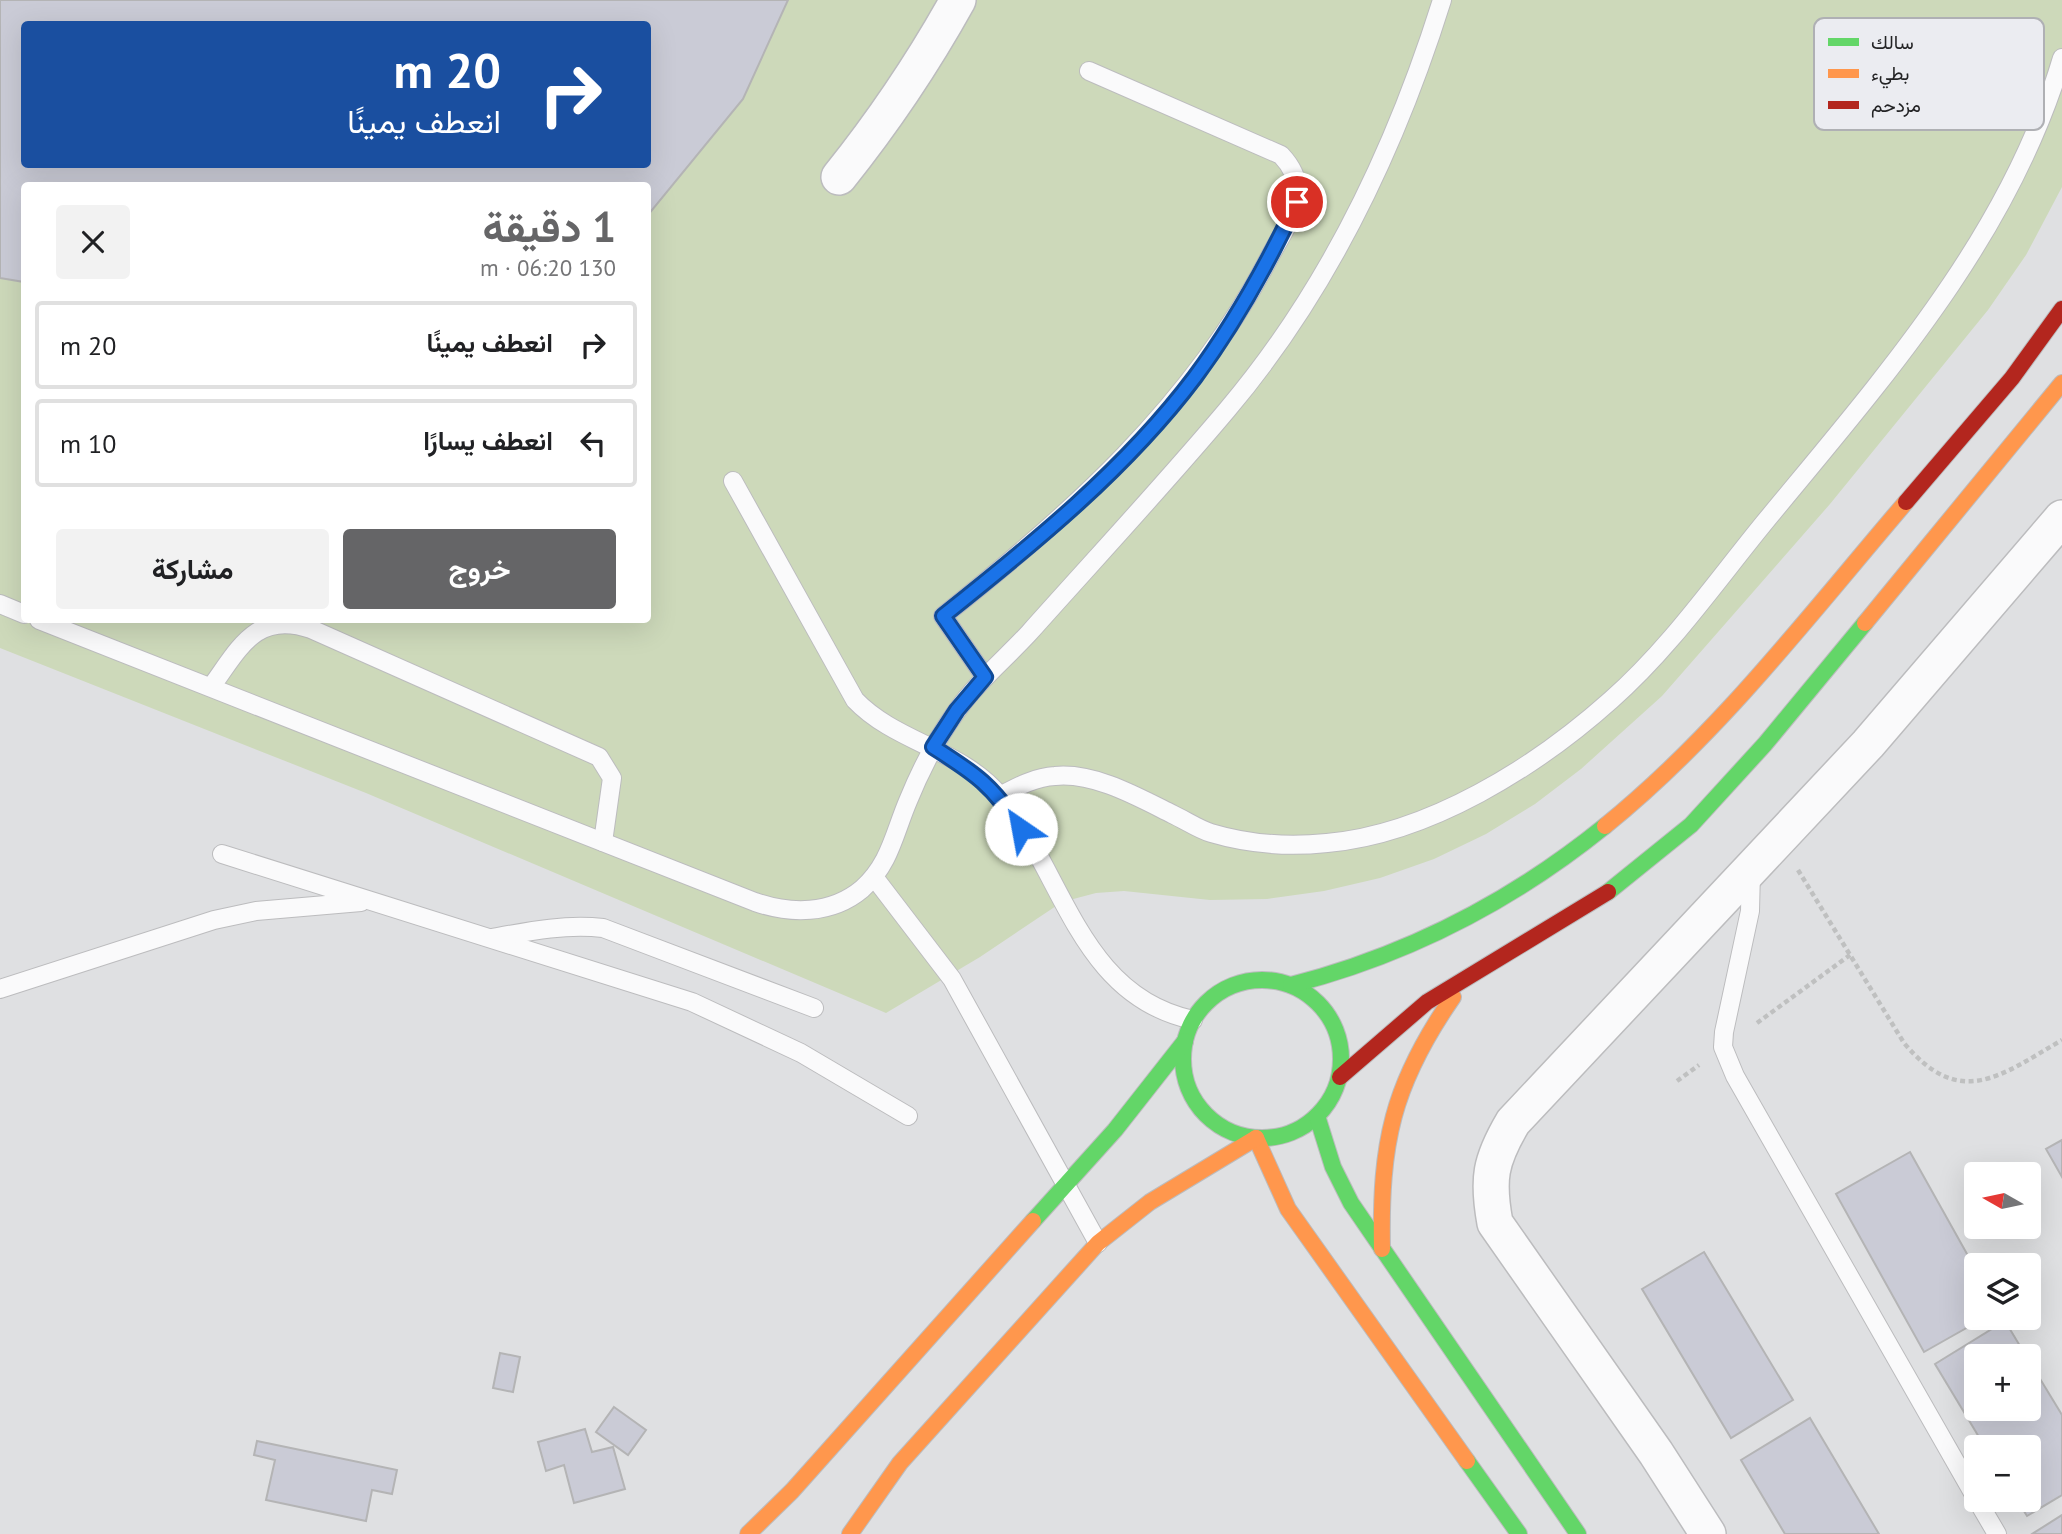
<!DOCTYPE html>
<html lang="ar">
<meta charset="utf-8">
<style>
body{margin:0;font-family:"PT Sans",Vazirmatn,sans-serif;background:#f2f2f2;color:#202124;direction:rtl;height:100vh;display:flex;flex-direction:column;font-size:26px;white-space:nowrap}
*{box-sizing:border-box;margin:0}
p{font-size:23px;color:#757577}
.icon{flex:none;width:38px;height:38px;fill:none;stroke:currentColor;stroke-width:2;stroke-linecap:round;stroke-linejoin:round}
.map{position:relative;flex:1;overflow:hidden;direction:ltr}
.side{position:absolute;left:21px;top:182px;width:630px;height:441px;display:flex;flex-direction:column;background:#fff;border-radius:7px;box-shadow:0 7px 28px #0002;direction:rtl}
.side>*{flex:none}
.hud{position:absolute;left:21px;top:21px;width:630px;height:147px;border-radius:7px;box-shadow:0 7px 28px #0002;direction:rtl;background:#1a4fa0;color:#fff;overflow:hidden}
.needle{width:46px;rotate:279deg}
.controls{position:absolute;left:1964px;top:1162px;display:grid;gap:14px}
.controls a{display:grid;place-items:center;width:77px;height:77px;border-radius:7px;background:#fff;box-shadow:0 7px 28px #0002;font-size:35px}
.pin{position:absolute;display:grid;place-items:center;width:60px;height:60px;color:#fff;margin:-30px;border:4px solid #fff;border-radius:50%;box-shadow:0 2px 7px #0007}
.me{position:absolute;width:77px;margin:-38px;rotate:327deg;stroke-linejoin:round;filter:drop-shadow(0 0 5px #0008)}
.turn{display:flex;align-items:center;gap:24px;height:147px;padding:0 35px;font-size:32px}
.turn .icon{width:91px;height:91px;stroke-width:2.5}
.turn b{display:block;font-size:49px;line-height:60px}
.round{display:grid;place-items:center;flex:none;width:74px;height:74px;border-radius:7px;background:#f2f2f2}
.headline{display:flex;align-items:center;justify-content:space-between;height:119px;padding:0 35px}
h1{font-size:42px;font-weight:700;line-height:52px;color:#656567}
.action{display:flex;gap:14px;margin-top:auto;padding:14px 35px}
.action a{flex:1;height:80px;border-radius:7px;background:#656567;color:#fff;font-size:28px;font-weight:700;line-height:80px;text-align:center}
.action a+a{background:#f2f2f2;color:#202124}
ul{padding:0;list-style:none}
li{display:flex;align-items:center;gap:21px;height:88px;margin:0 14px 10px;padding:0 21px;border:4px solid #e0e0e0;border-radius:7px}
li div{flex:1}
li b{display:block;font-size:26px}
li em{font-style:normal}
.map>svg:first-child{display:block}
.green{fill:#cdd9ba;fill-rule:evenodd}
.building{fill:#cacbd6;stroke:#b4b4b5;stroke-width:2;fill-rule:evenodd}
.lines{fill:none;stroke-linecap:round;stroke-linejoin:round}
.lane-casing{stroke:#bcbcbe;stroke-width:20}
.street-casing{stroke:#bcbcbe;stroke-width:38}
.fast-casing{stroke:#bcbcbe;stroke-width:18}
.slow-casing{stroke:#bcbcbe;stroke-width:18}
.jam-casing{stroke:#bcbcbe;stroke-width:18}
.path{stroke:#bfc0c0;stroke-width:4.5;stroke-dasharray:5 3.5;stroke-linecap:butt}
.lane{stroke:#fafafb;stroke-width:18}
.street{stroke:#fafafb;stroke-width:35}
.fast{stroke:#63d668;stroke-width:16}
.slow{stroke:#ff974d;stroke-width:16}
.jam{stroke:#b3261e;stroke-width:16}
.route-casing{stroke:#114b97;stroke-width:18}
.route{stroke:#1a73e8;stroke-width:12}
.key{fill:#ebecf1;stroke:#afb0b4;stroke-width:2}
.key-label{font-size:19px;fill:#232325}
</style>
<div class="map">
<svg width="2062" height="1534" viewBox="0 0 2062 1534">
<rect width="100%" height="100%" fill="#dfe0e2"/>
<path class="green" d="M0,0H2062V187L2026,255L1988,310L1830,504L1662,696L1581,769L1535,804L1486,834L1434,859L1380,878L1324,891L1267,899L1210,900L1124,891L1096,893L1062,902L980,957L886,1013L366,793L0,648ZM24,24H648V164H24ZM24,186H648V620H24Z"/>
<g class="building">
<path d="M0,0H788L743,99L648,215V186H24V282L0,278ZM24,24H648V164H24Z"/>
<polygon points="2062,1140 2062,1177 2046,1149"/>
<polygon points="1910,1152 1976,1270 1976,1318 1984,1318 1924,1352 1836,1194"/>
<polygon points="1704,1252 1793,1400 1731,1438 1642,1289"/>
<polygon points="2005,1321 2026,1356 1976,1356 1976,1409 2028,1409 2028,1359 2062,1415 2062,1495 2027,1516 2017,1500 2028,1500 2028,1447 1985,1447 1935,1364"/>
<polygon points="500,1353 520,1357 513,1392 493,1388"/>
<polygon points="614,1407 646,1430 628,1455 596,1432"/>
<polygon points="1810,1418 1879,1534 1785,1534 1741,1460"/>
<polygon points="585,1429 592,1452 613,1447 625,1489 574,1503 564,1465 546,1471 538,1442"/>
<polygon points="257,1441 397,1470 392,1494 372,1490 366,1521 266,1500 275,1460 254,1455"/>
<polygon points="2062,1515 2062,1534 2032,1534"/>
</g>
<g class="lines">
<g class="lane-casing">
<g id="lane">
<path d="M733,481L855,700C896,743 962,749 1001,797C1064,875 1080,996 1193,1020"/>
<polyline points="0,604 24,614"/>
<path d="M39,620L755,902C790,914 831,915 862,889C890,864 894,834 908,801C921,769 936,740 956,712C977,682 1005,659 1029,633C1095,559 1163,486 1227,410C1327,292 1396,147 1442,0"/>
<path d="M985,677L943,616C1070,515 1192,406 1268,260C1287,223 1316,192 1281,155L1089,71"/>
<path d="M211,687C239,649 256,610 311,629L599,757L612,778L603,842"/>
<path d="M1000,796C1017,787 1035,777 1055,776C1094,772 1138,797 1172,814C1185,820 1198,829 1211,833C1248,844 1289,847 1327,843C1429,834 1536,767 1611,700C1669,649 1715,583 1764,523C1881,381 2009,238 2062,58"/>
<polyline points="222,854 692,1002 801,1053 908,1116"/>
<polyline points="1751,871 1750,911 1724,1032 1723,1047 1735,1076 1976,1498"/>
<polyline points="874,877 952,979 1098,1243"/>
<path d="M492,938C530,931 565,924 603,928L814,1008"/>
<polyline points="0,989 214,920 256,911 361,902"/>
<polyline points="1977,1500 1997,1534"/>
</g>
</g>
<g class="street-casing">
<g id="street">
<path d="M839,177C884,121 923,63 958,0"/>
<path d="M1708,1534L1656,1453L1495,1223C1487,1179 1490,1161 1513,1122L1868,744L2062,518"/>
</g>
</g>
<g class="fast-casing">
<g id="fast">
<polyline points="1608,892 1691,825 1765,744 1865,623"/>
<circle cx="1262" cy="1059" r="79"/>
<path d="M1291,985C1408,955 1511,902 1605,826"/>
<polyline points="1317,1116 1333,1167 1351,1203 1578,1534"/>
<polyline points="1033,1221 1115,1130 1185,1041"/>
<polyline points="1467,1461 1519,1534"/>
</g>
</g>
<g class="slow-casing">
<g id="slow">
<polyline points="1865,623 2062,383"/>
<path d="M1605,826C1720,733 1810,614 1906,502"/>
<polyline points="1256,1138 1288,1209 1467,1461"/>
<path d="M1382,1249C1380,1143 1392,1085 1453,997"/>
<polyline points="748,1534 792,1491 1033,1221"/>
<polyline points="850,1534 900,1463 1098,1243 1150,1202 1256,1138"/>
</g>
</g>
<g class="jam-casing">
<g id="jam">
<polyline points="1906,502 2012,378 2062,309"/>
<polyline points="1340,1077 1427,1002 1608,892"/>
</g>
</g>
<g class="path">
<path d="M1798,870L1904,1043C1960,1110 2000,1076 2062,1040"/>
<polyline points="1757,1023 1850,955"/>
<polyline points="1677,1081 1699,1065"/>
</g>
<use href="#lane" class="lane"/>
<use href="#street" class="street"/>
<use href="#fast" class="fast"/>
<use href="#slow" class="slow"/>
<use href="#jam" class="jam"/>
</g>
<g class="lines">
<g class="route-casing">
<path id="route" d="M1021,829C993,786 976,774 933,747L957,710L985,677L943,616C1032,545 1126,469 1195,377C1235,323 1268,263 1297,202"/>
</g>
<use href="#route" class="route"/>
</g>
<rect x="1814" y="18" width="230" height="112" rx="10" class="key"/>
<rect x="1828" y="38" width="31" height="8" fill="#63d668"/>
<rect x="1828" y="69" width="31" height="9" fill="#ff974d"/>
<rect x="1828" y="101" width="31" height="8" fill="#b3261e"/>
<g class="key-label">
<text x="1871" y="49">سالك</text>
<text x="1871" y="80">بطيء</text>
<text x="1871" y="112">مزدحم</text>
</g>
</svg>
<div class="controls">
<a><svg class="needle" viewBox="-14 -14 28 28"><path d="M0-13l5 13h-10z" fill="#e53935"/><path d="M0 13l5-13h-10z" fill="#757577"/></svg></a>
<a><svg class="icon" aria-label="layers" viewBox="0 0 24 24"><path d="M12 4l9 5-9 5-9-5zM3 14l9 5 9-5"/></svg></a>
<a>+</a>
<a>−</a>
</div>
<div class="pin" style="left:1297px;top:202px;background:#d93025"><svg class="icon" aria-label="arrive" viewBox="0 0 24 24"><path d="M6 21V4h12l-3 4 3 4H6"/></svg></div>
<svg class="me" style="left:1021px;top:829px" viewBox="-20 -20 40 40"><circle r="19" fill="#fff"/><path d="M0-13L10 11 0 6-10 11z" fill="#1a73e8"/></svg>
<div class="hud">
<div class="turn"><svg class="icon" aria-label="right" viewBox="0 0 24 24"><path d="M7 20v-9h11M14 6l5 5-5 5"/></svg><div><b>20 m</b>انعطف يمينًا</div></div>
</div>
<section class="side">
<div class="headline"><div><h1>1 دقيقة</h1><p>130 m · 06:20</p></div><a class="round"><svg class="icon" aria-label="close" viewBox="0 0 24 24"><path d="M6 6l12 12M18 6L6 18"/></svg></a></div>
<ul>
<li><svg class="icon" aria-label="right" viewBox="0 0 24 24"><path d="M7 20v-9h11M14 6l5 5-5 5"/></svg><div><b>انعطف يمينًا</b></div><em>20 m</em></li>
<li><svg class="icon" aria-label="left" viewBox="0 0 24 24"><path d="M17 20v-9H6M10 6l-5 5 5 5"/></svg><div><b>انعطف يسارًا</b></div><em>10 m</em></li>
</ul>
<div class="action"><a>خروج</a><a>مشاركة</a></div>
</section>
</div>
